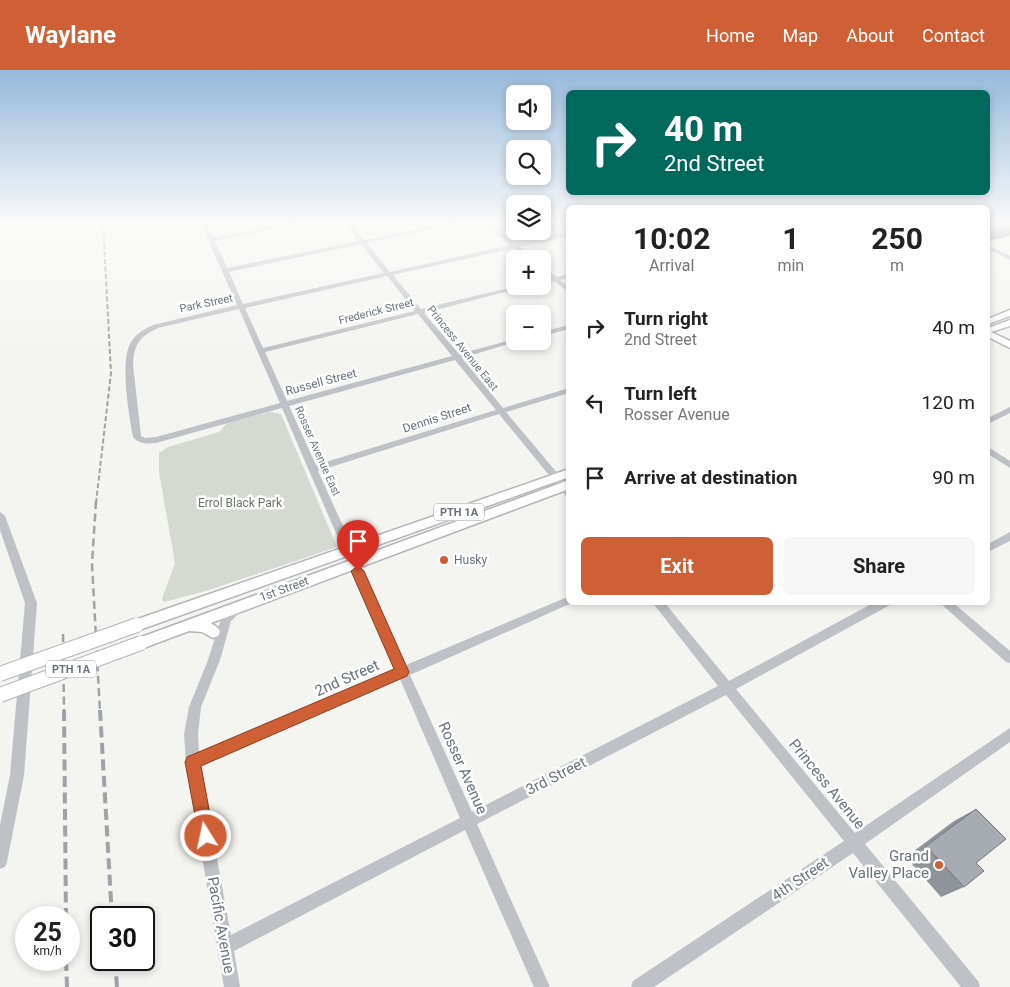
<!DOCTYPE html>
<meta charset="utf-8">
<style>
body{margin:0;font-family:Roboto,sans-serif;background:#f6f6f6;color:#222;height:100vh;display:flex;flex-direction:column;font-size:19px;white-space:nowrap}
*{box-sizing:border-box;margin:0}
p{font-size:16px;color:#767676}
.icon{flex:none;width:28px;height:28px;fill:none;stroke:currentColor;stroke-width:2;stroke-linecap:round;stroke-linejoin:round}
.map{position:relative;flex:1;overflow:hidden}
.details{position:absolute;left:566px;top:135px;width:424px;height:400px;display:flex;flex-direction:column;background:#fff;border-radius:8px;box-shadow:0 2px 8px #0003}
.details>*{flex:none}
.hud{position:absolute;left:566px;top:20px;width:424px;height:105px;border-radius:8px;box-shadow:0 2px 8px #0003;background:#00695c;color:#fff;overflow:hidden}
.buttons{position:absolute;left:506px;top:15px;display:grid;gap:10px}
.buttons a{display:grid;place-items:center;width:45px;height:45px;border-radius:8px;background:#fff;box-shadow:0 2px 8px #0003;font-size:25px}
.speed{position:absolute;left:15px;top:836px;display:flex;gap:10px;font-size:25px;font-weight:700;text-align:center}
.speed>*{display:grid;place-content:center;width:65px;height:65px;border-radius:50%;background:#fff;box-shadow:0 2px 8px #0003;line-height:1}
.speed small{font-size:12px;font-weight:400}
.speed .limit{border:2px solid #111;border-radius:8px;background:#fff;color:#111}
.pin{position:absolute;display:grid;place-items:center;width:42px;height:42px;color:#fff;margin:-51px -21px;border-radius:50% 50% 50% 0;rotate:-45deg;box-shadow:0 0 5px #0007}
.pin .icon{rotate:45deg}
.me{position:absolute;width:55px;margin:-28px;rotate:350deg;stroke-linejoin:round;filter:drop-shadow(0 0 4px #0008)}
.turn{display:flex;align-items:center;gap:18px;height:105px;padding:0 15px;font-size:22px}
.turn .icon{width:65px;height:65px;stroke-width:2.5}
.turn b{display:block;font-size:35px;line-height:42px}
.eta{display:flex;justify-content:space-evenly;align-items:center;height:85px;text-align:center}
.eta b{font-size:30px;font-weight:700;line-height:35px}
.primary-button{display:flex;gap:10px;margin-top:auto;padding:10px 15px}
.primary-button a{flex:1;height:58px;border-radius:8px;background:#cf6036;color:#fff;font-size:20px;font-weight:700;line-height:58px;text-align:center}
.primary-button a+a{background:#f6f6f6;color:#222}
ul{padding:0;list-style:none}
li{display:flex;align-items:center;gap:15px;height:75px;padding:0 15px}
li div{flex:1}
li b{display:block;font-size:19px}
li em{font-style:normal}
header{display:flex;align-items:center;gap:30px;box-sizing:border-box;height:70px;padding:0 25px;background:#cf6036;color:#fff}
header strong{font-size:24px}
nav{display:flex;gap:28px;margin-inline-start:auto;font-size:18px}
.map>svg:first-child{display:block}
.green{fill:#d4d9d1}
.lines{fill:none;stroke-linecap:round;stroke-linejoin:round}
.major-casing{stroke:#b2b5b9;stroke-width:3}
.minor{fill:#bec1c5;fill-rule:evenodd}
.major{fill:#fff;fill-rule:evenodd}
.rail-far2{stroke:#9ea3a8;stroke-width:2;stroke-dasharray:5 2.5;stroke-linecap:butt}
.rail-far1{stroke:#9ea3a8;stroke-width:2.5;stroke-dasharray:8 4.5;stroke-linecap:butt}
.rail{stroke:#9ea3a8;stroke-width:4;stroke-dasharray:11 5.5;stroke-linecap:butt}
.major-bridge-casing{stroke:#b2b5b9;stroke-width:16;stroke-linecap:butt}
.major-bridge{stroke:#fff;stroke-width:14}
.wall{fill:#8f9498}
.shaded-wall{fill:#74787c}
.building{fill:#a6acb1;stroke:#74787c}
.route{fill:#cf6036;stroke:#873e23}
.poi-dot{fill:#cf6036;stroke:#fff;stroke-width:2}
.labels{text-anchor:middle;stroke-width:5;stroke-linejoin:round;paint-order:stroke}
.far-street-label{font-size:11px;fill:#67737f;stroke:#fff}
.shield{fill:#fff;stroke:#959da5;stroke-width:1}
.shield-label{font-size:11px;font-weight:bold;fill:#67737f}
.street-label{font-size:12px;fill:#67737f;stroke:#fff}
.park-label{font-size:12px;fill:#687765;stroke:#fff}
.poi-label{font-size:12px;fill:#67737f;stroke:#fff;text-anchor:start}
.near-street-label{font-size:15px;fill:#67737f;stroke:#fff}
.near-poi-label{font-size:15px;fill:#67737f;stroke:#fff;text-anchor:end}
</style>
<header>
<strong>Waylane</strong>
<nav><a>Home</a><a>Map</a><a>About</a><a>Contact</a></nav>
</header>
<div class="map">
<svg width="1010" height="917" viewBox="0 0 1010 917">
<rect width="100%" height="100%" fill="#f4f4f1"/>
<g class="green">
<polygon points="487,153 515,153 515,161 542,161 543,153 569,153 569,164 515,176"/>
<polygon points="270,342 281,344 337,477 209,520 164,532 162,529 175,493 159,402 159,383 168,377 219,362 227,353"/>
</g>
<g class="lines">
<g class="major-casing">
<g id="major">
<polygon points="1010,240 1010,246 988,254 988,249"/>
<polygon points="1010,250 1010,256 991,262 1010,271 1010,278 988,267 988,258"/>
<polygon points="569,399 569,407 142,559 137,561 132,559 130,555 132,551"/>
<polygon points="569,410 569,419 211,553 218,558 220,562 218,566 213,568 202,562 189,561 141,579 136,577 134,573 136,569"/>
</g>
</g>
<g class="minor">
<path d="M201,153H207L213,168L290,153H302L215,171L227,198L359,171L344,153H350L364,170L448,153H460L367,173L390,202L510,175L484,153H491L516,174L569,162V166L520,177L534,189H527L514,178L393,205L421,239L516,216H528L424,243L459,284L515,269V271H518L462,288L503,338L569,318V323L506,342L569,417V427L566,426L499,344L318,401L406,595L565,528L569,527V532H574L410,605L472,742L718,616L652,532H664L729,611L875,532H891L890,535L736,619L855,763L1010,658V672L865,774L978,911L980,917H961L853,783L654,917H631L633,911L844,771L726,625L477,754L550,917H534L465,760L234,881L240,917H224L186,692L184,664L189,637L208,590L222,546L234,535L238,533L242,535L244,538L231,551L220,590L201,637L198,664L199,683L395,600L282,338L156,373C147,374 139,374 133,367C129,345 120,293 130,274C135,264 143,260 153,255L237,235L209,172L207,170L208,169ZM361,174L384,203L243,234L229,202ZM387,206L415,241L263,278L245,238ZM239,239L280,333L156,367L145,368L141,366L133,295C134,274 139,267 158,258ZM418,244L452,286L287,331L265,282ZM455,290L496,340L316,395L289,336ZM400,609L460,748L231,865L200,696Z"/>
<polygon points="988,175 1010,186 1010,190 988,179"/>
<polygon points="542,196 557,207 569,204 569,208 560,210 569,217 569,222 554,211 542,214 542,210 551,208 542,202"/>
<polygon points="569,255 569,259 542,266 542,262"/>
<polygon points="1010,337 1010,343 988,354 988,348"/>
<polygon points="988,377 1010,391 1010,398 988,384"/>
<polygon points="0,442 5,446 37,533 24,705 7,792 5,797 0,799 0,755 10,705 25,533 0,460"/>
<polygon points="1010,462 1010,471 988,482 988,474"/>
<polygon points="939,532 952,532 1010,581 1010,593 1006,592"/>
</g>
<use href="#major" class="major"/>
<polyline class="rail-far2" points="96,433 111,303 103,153"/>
<g class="rail-far1">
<polyline points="96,431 92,494 100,642"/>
<polyline points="63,564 64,642"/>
</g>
<g class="rail">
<polyline points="64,640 66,848"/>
<polyline points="100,640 112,848"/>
<polyline points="66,890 67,917"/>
<polyline points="115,890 117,917"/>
</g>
<g class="major-bridge-casing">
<g id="major-bridge">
<polyline points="0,604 137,555"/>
<polyline points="0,625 141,573"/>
</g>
</g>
<use href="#major-bridge" class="major-bridge"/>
</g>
<polygon class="wall" points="976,739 976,793 964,817 941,827 906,787 954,751"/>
<polygon class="shaded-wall" points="1010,157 1010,166 988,171 988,165 990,161"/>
<g class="building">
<polygon points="988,153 1010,153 1010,157 990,161 988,160"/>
<polygon points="976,739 1006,769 976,793 984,801 964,817 926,776"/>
</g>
<linearGradient id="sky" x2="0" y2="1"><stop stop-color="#95b9db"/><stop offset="0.54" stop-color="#fafaf9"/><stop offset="1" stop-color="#fafaf9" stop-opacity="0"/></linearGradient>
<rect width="1010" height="282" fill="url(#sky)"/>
<polygon class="route" points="358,496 364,501 409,602 407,606 201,696 214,766 211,772 206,774 200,772 185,692 187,687 394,599 351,501"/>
<g class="poi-dot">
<circle cx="444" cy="490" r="5"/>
<circle cx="939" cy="795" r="5"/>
</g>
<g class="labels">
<g class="far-street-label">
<text transform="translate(206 233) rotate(-12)" y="4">Park Street</text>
<text transform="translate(376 241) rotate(-14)" y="4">Frederick Street</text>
<text transform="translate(463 278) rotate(51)" y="4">Princess Avenue East</text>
<text transform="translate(318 381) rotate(66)" y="4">Rosser Avenue East</text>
</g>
<g class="shield">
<rect x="434" y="433.5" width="50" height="17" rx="4"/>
<rect x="46" y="590.5" width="50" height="17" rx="4"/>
</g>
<g class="shield-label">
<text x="459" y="446">PTH 1A</text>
<text x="71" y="603">PTH 1A</text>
</g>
<g class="street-label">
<text transform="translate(321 312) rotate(-15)" y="4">Russell Street</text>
<text transform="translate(437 348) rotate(-18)" y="4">Dennis Street</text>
<text transform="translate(284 519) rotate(-20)" y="4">1st Street</text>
</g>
<g class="park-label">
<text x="240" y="437">Errol Black Park</text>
</g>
<g class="poi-label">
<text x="454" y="494">Husky</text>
</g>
<g class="near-street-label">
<text transform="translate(347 608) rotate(-24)" y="5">2nd Street</text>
<text transform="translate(463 698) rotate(66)" y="5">Rosser Avenue</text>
<text transform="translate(556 706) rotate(-27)" y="5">3rd Street</text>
<text transform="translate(827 714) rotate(51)" y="5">Princess Avenue</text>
<text transform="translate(800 809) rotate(-34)" y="5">4th Street</text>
<text transform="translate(221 855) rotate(80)" y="5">Pacific Avenue</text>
</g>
<g class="near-poi-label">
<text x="929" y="791">Grand<tspan x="929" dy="17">Valley Place</tspan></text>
</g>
</g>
</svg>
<div class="buttons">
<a><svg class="icon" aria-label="sound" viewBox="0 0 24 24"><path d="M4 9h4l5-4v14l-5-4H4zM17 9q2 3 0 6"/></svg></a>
<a><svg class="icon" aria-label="search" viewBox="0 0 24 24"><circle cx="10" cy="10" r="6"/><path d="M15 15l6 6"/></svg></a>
<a><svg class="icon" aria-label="layers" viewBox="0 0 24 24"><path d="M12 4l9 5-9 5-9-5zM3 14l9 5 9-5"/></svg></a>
<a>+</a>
<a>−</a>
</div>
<div class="speed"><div>25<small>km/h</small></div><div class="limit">30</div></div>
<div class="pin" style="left:358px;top:501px;background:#d93025"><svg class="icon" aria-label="arrive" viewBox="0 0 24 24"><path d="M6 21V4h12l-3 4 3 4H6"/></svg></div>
<svg class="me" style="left:206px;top:766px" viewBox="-20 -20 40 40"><circle r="17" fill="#cf6036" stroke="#fff" stroke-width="3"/><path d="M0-11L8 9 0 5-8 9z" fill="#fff"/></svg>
<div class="hud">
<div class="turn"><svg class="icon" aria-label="right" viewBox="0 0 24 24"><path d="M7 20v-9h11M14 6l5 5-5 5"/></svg><div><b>40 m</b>2nd Street</div></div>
</div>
<section class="details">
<div class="eta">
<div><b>10:02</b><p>Arrival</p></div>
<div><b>1</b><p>min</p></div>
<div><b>250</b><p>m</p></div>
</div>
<ul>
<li><svg class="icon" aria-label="right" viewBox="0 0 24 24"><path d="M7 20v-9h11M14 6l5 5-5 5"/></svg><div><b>Turn right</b><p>2nd Street</p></div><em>40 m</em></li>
<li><svg class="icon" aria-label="left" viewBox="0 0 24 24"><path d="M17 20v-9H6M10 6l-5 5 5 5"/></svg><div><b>Turn left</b><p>Rosser Avenue</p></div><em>120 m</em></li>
<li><svg class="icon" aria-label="arrive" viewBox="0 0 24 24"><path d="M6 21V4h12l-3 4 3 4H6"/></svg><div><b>Arrive at destination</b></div><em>90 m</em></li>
</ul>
<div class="primary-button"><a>Exit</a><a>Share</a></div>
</section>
</div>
